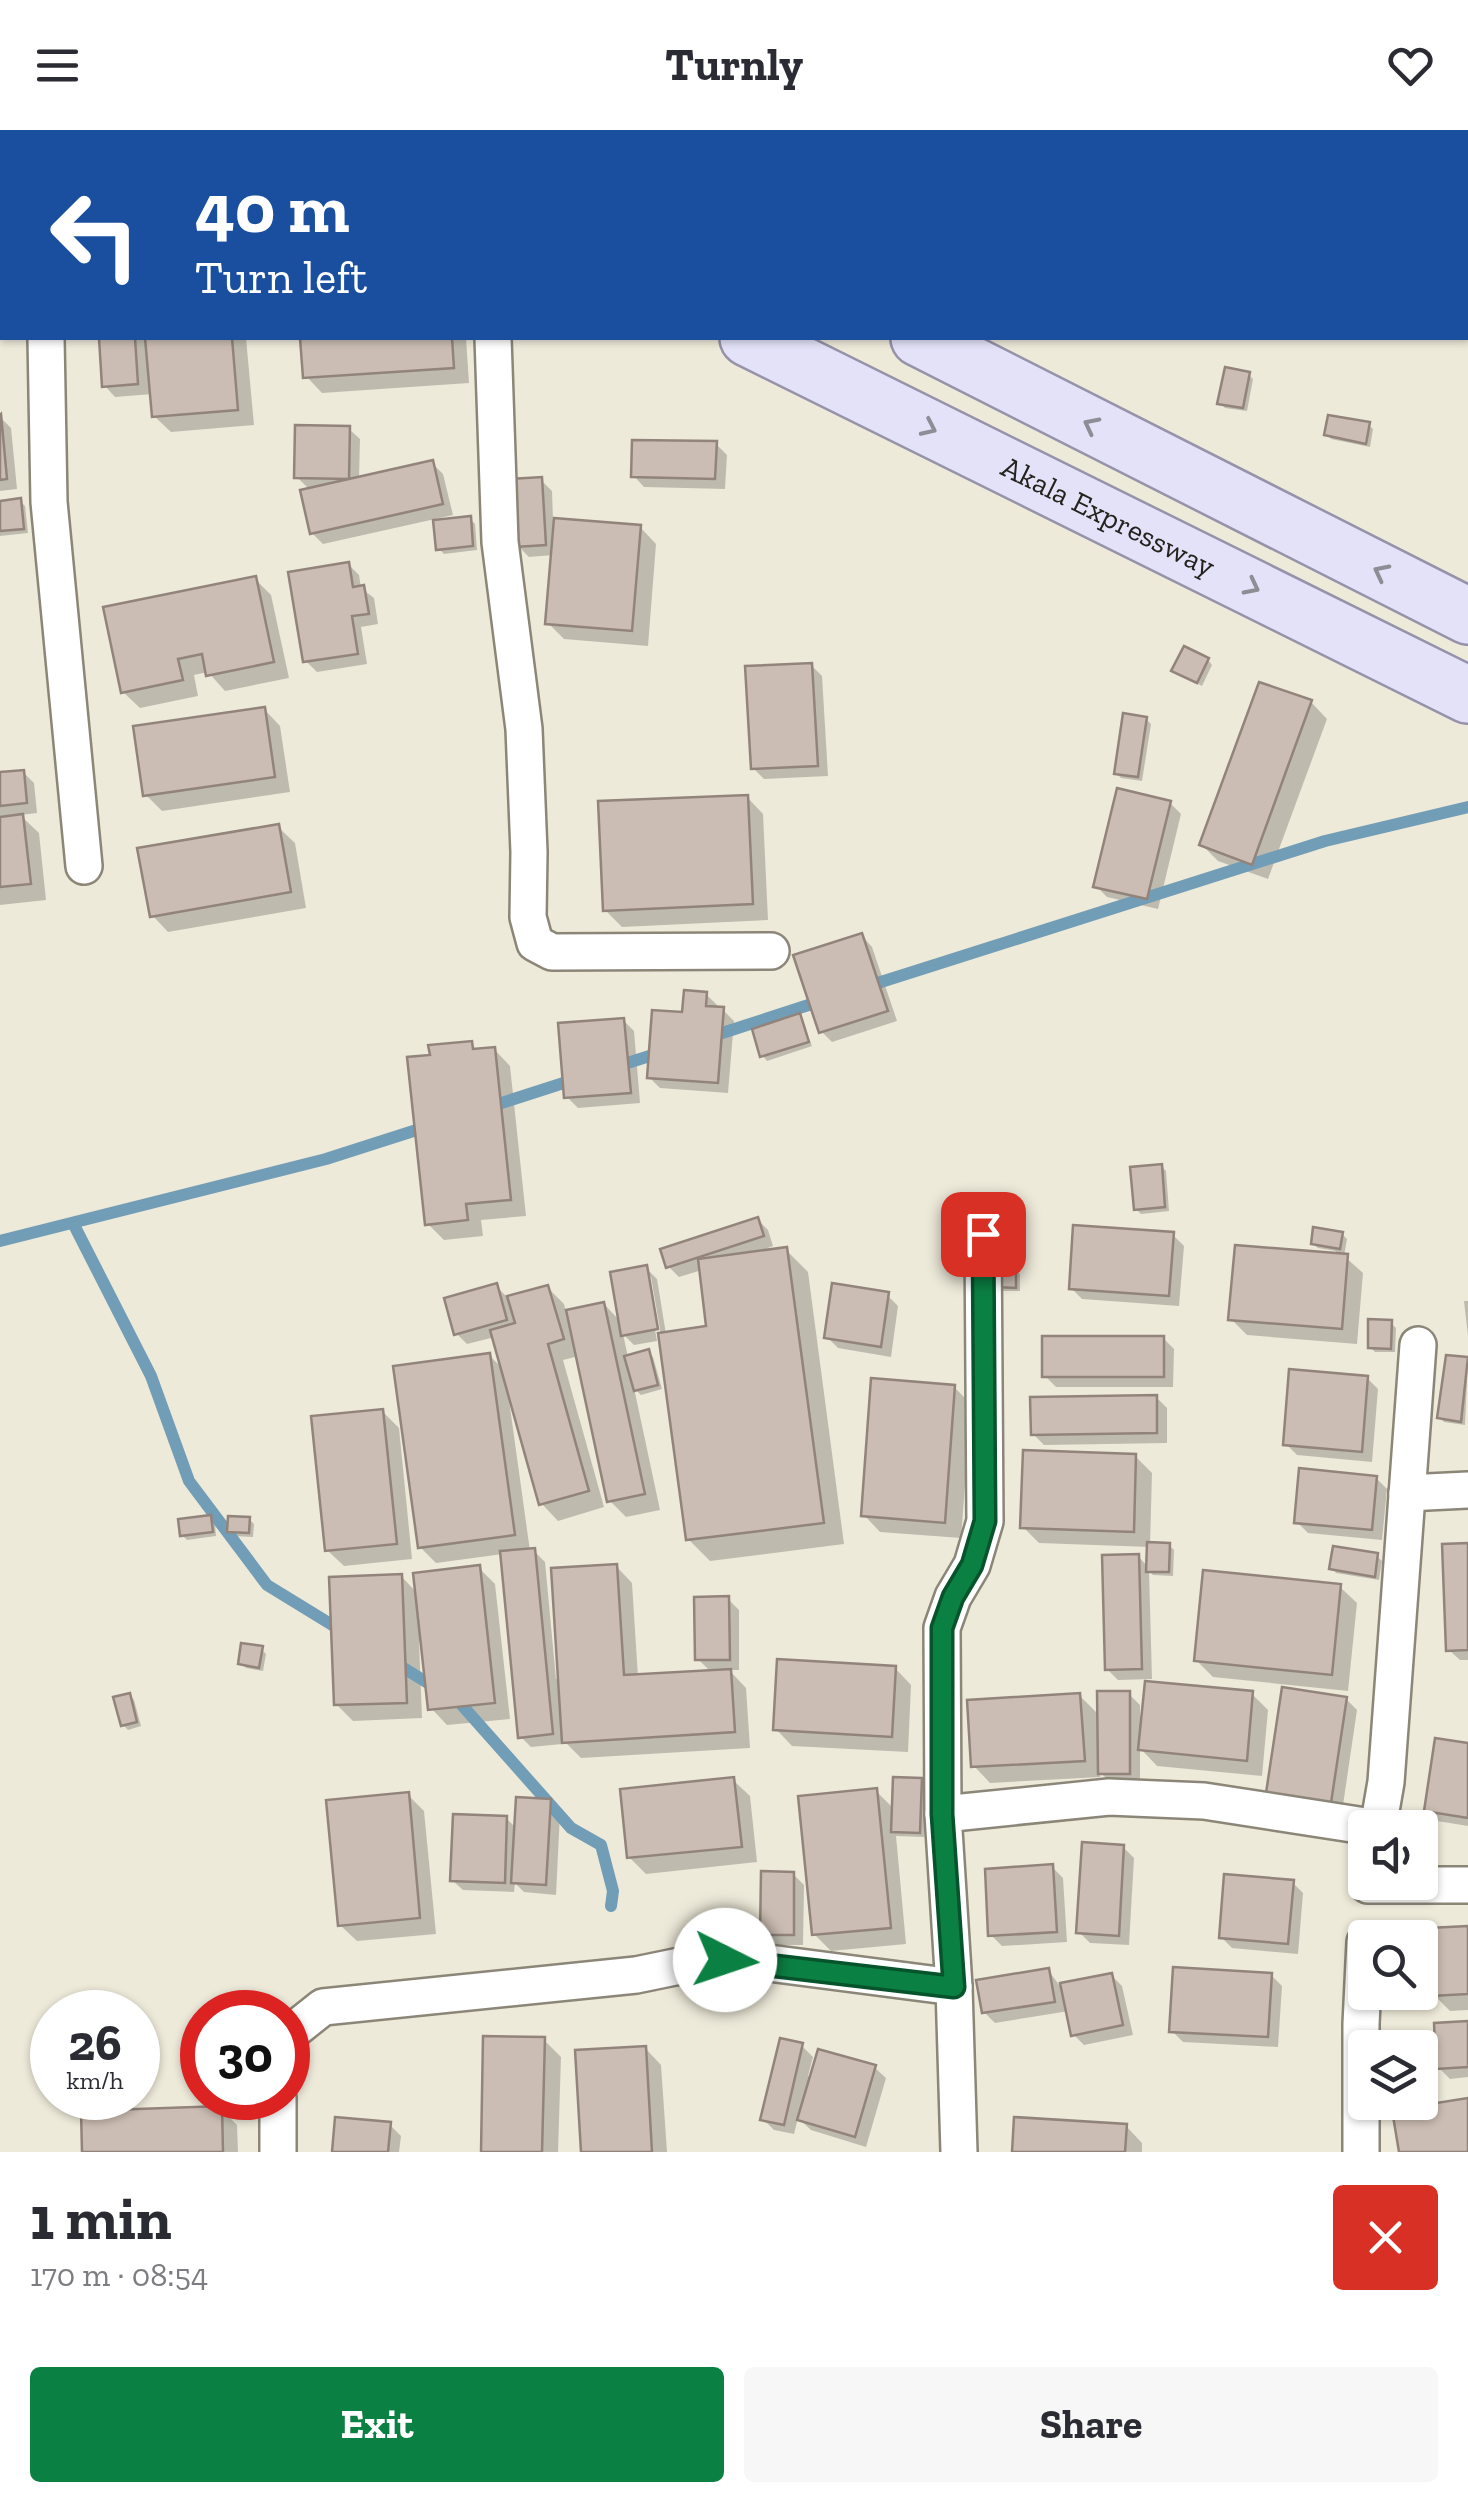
<!DOCTYPE html>
<meta charset="utf-8">
<style>
body{margin:0;font-family:"Zilla Slab",serif;background:#f7f7f7;color:#2b2b33;height:100vh;display:flex;flex-direction:column;font-size:38px;white-space:nowrap}
*{box-sizing:border-box;margin:0}
p{font-size:32px;color:#7c7c81}
.icon{flex:none;width:55px;height:55px;fill:none;stroke:currentColor;stroke-width:2;stroke-linecap:round;stroke-linejoin:round}
.map{position:relative;height:2022px;overflow:hidden}
.sheet{display:flex;flex-direction:column;background:#fff;flex:1}
.sheet>*{flex:none}
.top-card{position:absolute;left:0px;top:0px;width:1470px;height:210px;box-shadow:0 2px 8px #0004;background:#1a4fa0;color:#fff;overflow:hidden}
.fabs{position:absolute;left:1348px;top:1680px;display:grid;gap:20px}
.fabs a{display:grid;place-items:center;width:90px;height:90px;border-radius:10px;background:#fff;box-shadow:0 2px 8px #0004;font-size:50px}
.speed{position:absolute;left:30px;top:1860px;display:flex;gap:20px;font-size:50px;font-weight:700;text-align:center}
.speed>*{display:grid;place-content:center;width:130px;height:130px;border-radius:50%;background:#fff;box-shadow:0 2px 8px #0004;line-height:1}
.speed small{font-size:25px;font-weight:400}
.speed .limit{border:15px solid #d22;background:#fff;color:#111}
.pin{position:absolute;display:grid;place-items:center;width:85px;height:85px;color:#fff;margin:-42px;border-radius:20px;box-shadow:0 5px 15px #0006}
.me{position:absolute;width:110px;margin:-55px;rotate:94deg;stroke-linejoin:round;filter:drop-shadow(0 0 8px #0008)}
.turn{display:flex;align-items:center;gap:35px;height:210px;padding:0 30px;font-size:45px}
.turn .icon{width:130px;height:130px;stroke-width:2.5}
.turn b{display:block;font-size:70px;line-height:85px}
.round{display:grid;place-items:center;flex:none;width:105px;height:105px;border-radius:10px;background:#f7f7f7}
.overview{display:flex;align-items:center;justify-content:space-between;height:170px;padding:0 30px}
h1{font-size:60px;font-weight:800;line-height:75px}
.action{display:flex;gap:20px;margin-top:auto;padding:20px 30px}
.action a{flex:1;height:115px;border-radius:10px;background:#0b8043;color:#fff;font-size:40px;font-weight:800;line-height:115px;text-align:center}
.action a+a{background:#f7f7f7;color:#2b2b33}
header{display:flex;justify-content:space-between;align-items:center;height:130px;padding:0 30px;background:#fff;font-size:45px;font-weight:800}
.map>svg:first-child{display:block}
.shadow{fill:#0003}
.lines{fill:none;stroke-linecap:round;stroke-linejoin:round}
.stream{stroke:#729db6;stroke-width:12}
.building{fill:#cbbdb3;stroke:#92847b;stroke-width:2.5}
.street-casing{stroke:#8b8678;stroke-width:40}
.primary-casing{stroke:#9592a9;stroke-width:60}
.street{stroke:#fff;stroke-width:35}
.primary{stroke:#e4e2f8;stroke-width:55}
.oneway{stroke:#8e8c95}
.route-casing{stroke:#07532c;stroke-width:25}
.route{stroke:#0b8043;stroke-width:18}
.labels{text-anchor:middle;stroke-width:10;stroke-linejoin:round;paint-order:stroke}
.street-label{font-size:30px;fill:#24221d;stroke:#fcf7e7}
</style>
<header><svg class="icon" aria-label="menu" viewBox="0 0 24 24"><path d="M4 6h16M4 12h16M4 18h16"/></svg>Turnly<svg class="icon" aria-label="heart" viewBox="0 0 24 24"><path d="M12 20l-8-8c-3-5 5-10 8-4 3-6 11-1 8 4z"/></svg></header>
<div class="map">
<svg width="1468" height="2022" viewBox="0 0 1468 2022">
<rect width="100%" height="100%" fill="#eeeada"/>
<g class="shadow">
<rect x="695" y="0" width="43" height="2"/>
<polygon points="1284,0 1319,0 1320,1 1283,2"/>
<polygon points="101,208 246,208 254,295 171,302 154,286 153,264 115,267 105,256"/>
<polygon points="303,208 466,208 469,253 322,263 306,246"/>
<polygon points="1248,244 1253,249 1247,281 1225,278 1220,273"/>
<polygon points="0,287 11,298 17,359 0,361"/>
<polygon points="1368,295 1373,299 1370,317 1331,309 1327,304"/>
<polygon points="349,299 360,309 359,349 432,333 443,344 453,385 323,414 312,403 310,360 296,346"/>
<polygon points="716,314 727,325 725,359 644,357 634,346"/>
<polygon points="541,350 552,361 553,390 640,397 656,414 648,516 564,509 548,493 554,425 529,427 518,416"/>
<polygon points="20,371 25,376 28,403 0,406 0,373"/>
<polygon points="470,389 475,394 477,420 444,424 439,419"/>
<polygon points="348,434 359,445 361,458 374,468 378,494 361,497 367,534 317,542 306,531"/>
<polygon points="255,449 271,465 289,548 225,561 208,542 194,545 198,566 140,578 123,562"/>
<polygon points="1208,530 1212,535 1202,556 1174,541"/>
<polygon points="811,535 822,546 828,646 764,649 753,638"/>
<polygon points="1311,572 1327,589 1268,749 1218,731 1202,715"/>
<polygon points="264,579 280,596 290,662 162,681 146,665"/>
<polygon points="1146,589 1151,594 1142,651 1121,648 1116,643"/>
<polygon points="23,642 34,653 37,683 20,685 39,703 46,770 0,775 0,645"/>
<polygon points="747,667 763,684 768,790 622,797 605,780"/>
<polygon points="1170,673 1181,684 1158,779 1107,767 1096,756"/>
<polygon points="278,697 295,713 306,778 168,802 152,785"/>
<polygon points="862,806 872,817 897,891 832,912 821,901"/>
<polygon points="706,864 717,875 717,879 723,880 734,891 728,963 660,958 649,947 684,884"/>
<polygon points="799,886 812,916 767,931 763,926"/>
<polygon points="623,890 634,901 640,973 578,978 567,967"/>
<polygon points="471,914 478,921 494,919 510,936 526,1086 481,1090 483,1106 444,1110 427,1093 433,927"/>
<polygon points="1161,1036 1166,1041 1169,1081 1141,1084 1136,1079"/>
<polygon points="757,1089 768,1100 773,1116 760,1121 786,1120 808,1142 844,1414 710,1431 688,1409 662,1211 651,1147 646,1147 657,1211 634,1215 623,1204 628,1227 648,1222 653,1227 662,1259 641,1265 634,1258 660,1380 626,1387 610,1371 579,1226 563,1230 604,1377 558,1391 542,1374 512,1269 509,1270 530,1421 534,1421 545,1432 556,1549 561,1548 616,1436 632,1453 638,1547 711,1542 698,1529 728,1469 739,1480 739,1540 729,1540 746,1558 750,1618 581,1628 562,1609 562,1614 531,1617 520,1606 503,1424 436,1433 420,1417 489,1225 505,1241 495,1207 467,1214 456,1203 496,1156 508,1168 547,1157 564,1174 566,1182 604,1174 621,1192 646,1138 657,1149 666,1204 709,1198 702,1140 679,1147 668,1136"/>
<polygon points="1342,1104 1347,1109 1344,1126 1363,1143 1357,1214 1247,1205 1231,1189 1335,1125 1336,1121 1318,1118 1313,1114"/>
<polygon points="1173,1105 1184,1116 1179,1176 1082,1169 1071,1158"/>
<polygon points="1015,1139 1020,1144 1020,1161 1003,1161 998,1156"/>
<polygon points="887,1165 898,1176 891,1227 838,1218 827,1207"/>
<polygon points="1464,1171 1468,1171 1468,1207 1468,1206"/>
<polygon points="1391,1193 1396,1198 1395,1222 1375,1222 1370,1217"/>
<polygon points="1163,1208 1174,1219 1173,1257 1056,1257 1045,1246"/>
<polygon points="1448,1227 1468,1230 1465,1295 1444,1292 1440,1287"/>
<polygon points="1367,1248 1378,1259 1372,1332 1297,1325 1286,1314"/>
<polygon points="954,1257 971,1274 961,1408 880,1402 864,1385"/>
<polygon points="1156,1267 1167,1278 1167,1313 1044,1315 1033,1304"/>
<polygon points="382,1281 399,1298 412,1429 344,1436 327,1420"/>
<polygon points="1135,1326 1152,1343 1150,1415 1169,1415 1174,1420 1173,1446 1153,1445 1149,1441 1152,1549 1118,1550 1107,1539 1138,1426 1148,1437 1150,1417 1039,1413 1023,1397"/>
<polygon points="1376,1348 1387,1359 1382,1410 1308,1403 1297,1392"/>
<polygon points="210,1388 215,1393 216,1406 187,1410 182,1405"/>
<polygon points="249,1389 254,1394 253,1407 234,1406 230,1401"/>
<polygon points="1468,1416 1468,1530 1460,1530 1449,1520"/>
<polygon points="1377,1426 1382,1431 1379,1450 1336,1443 1332,1438"/>
<polygon points="479,1438 495,1454 510,1589 447,1595 431,1578 423,1510 419,1511 422,1588 353,1591 336,1574 401,1446 418,1464"/>
<polygon points="1340,1457 1357,1473 1348,1561 1213,1547 1196,1530"/>
<polygon points="261,1519 266,1524 263,1541 246,1538 241,1533"/>
<polygon points="895,1538 911,1555 908,1622 792,1616 776,1599"/>
<polygon points="1129,1564 1140,1575 1140,1589 1143,1590 1252,1564 1268,1580 1262,1646 1157,1636 1140,1618 1140,1654 1112,1654 1100,1642 1100,1647 990,1653 974,1636 1079,1565 1100,1586"/>
<polygon points="129,1565 134,1570 141,1596 128,1600 123,1595"/>
<polygon points="1346,1569 1357,1580 1342,1682 1280,1673"/>
<polygon points="1468,1616 1468,1696 1437,1691 1427,1681"/>
<polygon points="733,1650 750,1666 757,1732 646,1744 629,1727"/>
<polygon points="921,1650 926,1655 924,1707 896,1706 906,1814 831,1821 814,1804 876,1661 894,1679"/>
<polygon points="408,1665 424,1681 436,1804 357,1811 340,1795"/>
<polygon points="550,1672 560,1683 556,1765 524,1762 515,1753 514,1762 463,1760 452,1750 506,1688 516,1698"/>
<polygon points="1123,1717 1134,1728 1129,1815 1090,1813 1079,1802"/>
<polygon points="1052,1737 1063,1748 1067,1812 1002,1816 991,1805"/>
<polygon points="793,1744 804,1755 803,1815 774,1815 763,1804"/>
<polygon points="1292,1752 1303,1763 1298,1824 1232,1818 1221,1807"/>
<polygon points="1468,1799 1468,1880 1450,1881 1434,1865"/>
<polygon points="1048,1840 1060,1856 1111,1845 1122,1856 1133,1905 1084,1915 1073,1904 1069,1881 995,1893 984,1882"/>
<polygon points="1271,1845 1282,1856 1278,1917 1183,1912 1172,1901"/>
<polygon points="1468,1894 1468,1947 1450,1949 1439,1938"/>
<polygon points="544,1910 561,1927 558,2022 483,2022"/>
<polygon points="802,1916 813,1927 808,1946 875,1938 886,1948 866,2017 811,2000 798,1988 794,2004 774,2000 763,1989"/>
<polygon points="645,1918 661,1935 667,2022 584,2022"/>
<polygon points="221,1979 237,1995 238,2022 85,2022"/>
<polygon points="390,1995 401,2006 399,2022 334,2022"/>
<polygon points="1126,1996 1142,2013 1142,2022 1015,2022"/>
</g>
<g class="lines">
<g class="stream">
<polyline points="862,858 1325,711 1468,677"/>
<polyline points="710,907 824,870"/>
<polyline points="615,937 662,922"/>
<polyline points="486,978 576,949"/>
<polyline points="73,1093 151,1246 189,1351 267,1455 342,1501"/>
<polyline points="0,1111 326,1029 429,996"/>
<polyline points="394,1532 460,1573 571,1698 601,1715 613,1761 611,1776"/>
</g>
</g>
<g class="building">
<polygon points="99,208 135,208 138,254 102,257"/>
<polygon points="145,208 232,208 238,280 152,287"/>
<polygon points="300,208 452,208 454,238 303,248"/>
<polygon points="1225,237 1250,242 1243,278 1217,274"/>
<polygon points="1,284 7,349 0,350 0,285"/>
<polygon points="1328,285 1370,292 1366,314 1324,305"/>
<polygon points="295,295 350,296 349,349 294,348"/>
<polygon points="632,310 717,311 715,349 631,347"/>
<polygon points="433,330 443,374 310,404 300,360"/>
<polygon points="542,347 546,415 515,417 510,349"/>
<polygon points="21,368 24,399 0,401 0,371"/>
<polygon points="471,386 473,416 436,420 433,390"/>
<polygon points="554,388 641,395 632,501 545,494"/>
<polygon points="349,432 353,457 364,455 369,484 352,486 358,524 303,532 288,442"/>
<polygon points="256,446 274,532 206,546 202,524 178,529 183,550 121,563 103,477"/>
<polygon points="1184,516 1209,528 1197,553 1171,541"/>
<polygon points="812,533 818,636 751,639 745,536"/>
<polygon points="1259,552 1312,570 1252,735 1199,715"/>
<polygon points="265,577 275,647 143,666 133,596"/>
<polygon points="1123,583 1147,587 1138,647 1114,644"/>
<polygon points="24,640 27,673 0,676 0,642"/>
<polygon points="1117,658 1171,671 1147,769 1093,757"/>
<polygon points="748,665 753,774 603,781 598,671"/>
<polygon points="23,684 31,754 0,757 0,687"/>
<polygon points="279,694 291,762 150,787 137,718"/>
<polygon points="862,803 888,881 819,903 793,825"/>
<polygon points="684,860 707,862 706,876 724,877 718,953 647,948 652,880 682,882"/>
<polygon points="800,883 809,912 760,927 752,899"/>
<polygon points="624,888 631,963 564,968 558,893"/>
<polygon points="472,911 473,919 495,917 511,1070 466,1074 468,1090 425,1095 407,927 430,925 428,915"/>
<polygon points="1162,1034 1165,1077 1134,1080 1130,1037"/>
<polygon points="758,1087 764,1106 666,1138 660,1119"/>
<polygon points="1073,1095 1174,1102 1169,1166 1069,1159"/>
<polygon points="1313,1097 1343,1102 1340,1119 1311,1114"/>
<polygon points="1235,1115 1348,1124 1342,1199 1228,1190"/>
<polygon points="787,1117 824,1393 686,1410 658,1203 706,1196 698,1129"/>
<polygon points="647,1135 658,1199 621,1206 610,1142"/>
<polygon points="996,1136 1016,1137 1016,1158 996,1157"/>
<polygon points="497,1153 507,1190 454,1205 444,1168"/>
<polygon points="832,1153 889,1162 881,1217 824,1208"/>
<polygon points="548,1155 564,1209 548,1214 589,1361 539,1375 490,1200 515,1193 507,1166"/>
<polygon points="604,1172 645,1364 607,1372 566,1180"/>
<polygon points="1368,1189 1392,1190 1391,1219 1368,1218"/>
<rect x="1042" y="1206" width="122" height="41"/>
<polygon points="649,1219 658,1255 634,1261 624,1226"/>
<polygon points="490,1223 515,1405 418,1418 393,1236"/>
<polygon points="1446,1225 1468,1227 1461,1292 1437,1288"/>
<polygon points="1289,1239 1368,1246 1362,1322 1283,1315"/>
<polygon points="871,1248 955,1255 945,1393 861,1386"/>
<polygon points="1157,1265 1157,1303 1031,1305 1030,1267"/>
<polygon points="383,1279 397,1414 325,1421 311,1286"/>
<polygon points="1023,1320 1136,1324 1134,1402 1020,1398"/>
<polygon points="1299,1338 1377,1346 1372,1400 1294,1393"/>
<polygon points="211,1385 213,1402 180,1406 178,1389"/>
<polygon points="228,1386 250,1387 249,1403 227,1402"/>
<polygon points="1147,1412 1170,1413 1169,1442 1146,1442"/>
<polygon points="1468,1413 1468,1520 1446,1521 1442,1414"/>
<polygon points="1333,1416 1378,1423 1375,1447 1329,1439"/>
<polygon points="535,1418 553,1604 518,1608 500,1421"/>
<polygon points="1139,1424 1142,1539 1105,1540 1102,1425"/>
<polygon points="617,1434 624,1545 731,1539 735,1602 562,1613 551,1438"/>
<polygon points="480,1435 495,1573 428,1580 413,1443"/>
<polygon points="1203,1440 1341,1454 1332,1545 1194,1531"/>
<polygon points="402,1444 407,1573 334,1575 329,1447"/>
<polygon points="729,1466 730,1530 695,1530 694,1467"/>
<polygon points="241,1513 263,1516 259,1538 238,1534"/>
<polygon points="777,1529 896,1536 892,1607 773,1600"/>
<polygon points="1145,1551 1253,1561 1247,1631 1138,1620"/>
<polygon points="1282,1557 1347,1567 1331,1673 1266,1663"/>
<polygon points="1097,1561 1130,1561 1130,1644 1098,1644"/>
<polygon points="130,1563 137,1592 121,1596 113,1567"/>
<polygon points="1080,1563 1085,1631 971,1637 967,1570"/>
<polygon points="1435,1608 1468,1613 1468,1688 1424,1681"/>
<polygon points="734,1647 742,1717 627,1728 620,1659"/>
<polygon points="893,1647 922,1648 920,1703 891,1702"/>
<polygon points="877,1658 891,1798 812,1805 798,1666"/>
<polygon points="409,1662 420,1788 338,1796 326,1670"/>
<polygon points="516,1667 551,1669 546,1755 511,1753"/>
<polygon points="453,1684 507,1686 505,1753 450,1751"/>
<polygon points="1082,1712 1124,1715 1119,1806 1076,1803"/>
<polygon points="1053,1734 1057,1802 988,1806 985,1739"/>
<polygon points="761,1741 794,1742 794,1805 760,1805"/>
<polygon points="1224,1744 1294,1750 1288,1814 1219,1808"/>
<polygon points="1468,1796 1468,1864 1431,1866 1429,1798"/>
<polygon points="1173,1837 1272,1843 1268,1907 1169,1902"/>
<polygon points="1049,1838 1055,1872 982,1883 976,1850"/>
<polygon points="1112,1843 1123,1895 1071,1906 1060,1853"/>
<polygon points="1468,1891 1468,1937 1436,1939 1434,1893"/>
<polygon points="483,1906 545,1907 542,2022 481,2022"/>
<polygon points="780,1908 803,1913 784,1995 760,1990"/>
<polygon points="646,1916 652,2022 581,2022 575,1920"/>
<polygon points="818,1919 876,1935 855,2007 797,1990"/>
<polygon points="1468,1968 1468,2022 1399,2022 1392,1980"/>
<polygon points="222,1976 223,2022 82,2022 81,1981"/>
<polygon points="335,1987 391,1992 388,2022 332,2022"/>
<polygon points="1014,1987 1127,1994 1125,2022 1012,2022"/>
</g>
<g class="lines">
<g class="street-casing">
<g id="street">
<polyline points="17,0 18,2"/>
<polyline points="1062,0 1076,2"/>
<polyline points="887,2 887,0"/>
<polyline points="46,208 49,372 84,736"/>
<polyline points="493,208 500,412 524,599 529,722 528,787 535,813 552,822 771,821"/>
<polyline points="1407,1363 1468,1360"/>
<polyline points="943,1684 1109,1667 1204,1671 1378,1698"/>
<polyline points="1378,1698 1386,1652 1418,1215"/>
<polyline points="1368,1755 1468,1755"/>
<polyline points="288,1911 294,1900 323,1877 636,1845 704,1831 746,1830 954,1857"/>
<polyline points="278,1968 278,2022"/>
<polyline points="959,2022 954,1857 943,1684 942,1498 953,1467 972,1435 985,1391 983,1104"/>
<polyline points="1361,2022 1361,1894 1365,1812"/>
</g>
</g>
<g class="primary-casing">
<g id="primary">
<polyline points="331,0 336,2"/>
<polyline points="497,0 502,2"/>
<path id="s1" d="M748,208L1468,565"/>
<polyline points="919,208 1468,486"/>
</g>
</g>
<use href="#street" class="street"/>
<use href="#primary" class="primary"/>
</g>
<defs><path id="oneway-chevron" d="M-2-3.5L2.5 0L-2 3.5" fill="none" stroke-width="1.6" stroke-linecap="round" stroke-linejoin="round" transform="scale(2.5)"/></defs>
<g class="oneway">
<use href="#oneway-chevron" transform="translate(1091 295) rotate(-153)"/>
<use href="#oneway-chevron" transform="translate(929 298) rotate(25)"/>
<use href="#oneway-chevron" transform="translate(1381 442) rotate(-153)"/>
<use href="#oneway-chevron" transform="translate(1252 457) rotate(27)"/>
</g>
<g class="lines">
<g class="route-casing">
<polyline id="route" points="725,1830 954,1857 942,1684 942,1498 953,1467 972,1435 985,1391 983,1104"/>
</g>
<use href="#route" class="route"/>
</g>
<g class="labels">
<g class="street-label">
<text dy="10" stroke="none"><textPath href="#s1" startOffset="402">Akala Expressway</textPath></text>
</g>
</g>
</svg>
<div class="fabs">
<a><svg class="icon" aria-label="sound" viewBox="0 0 24 24"><path d="M4 9h4l5-4v14l-5-4H4zM17 9q2 3 0 6"/></svg></a>
<a><svg class="icon" aria-label="search" viewBox="0 0 24 24"><circle cx="10" cy="10" r="6"/><path d="M15 15l6 6"/></svg></a>
<a><svg class="icon" aria-label="layers" viewBox="0 0 24 24"><path d="M12 4l9 5-9 5-9-5zM3 14l9 5 9-5"/></svg></a>
</div>
<div class="speed"><div>26<small>km/h</small></div><div class="limit">30</div></div>
<div class="pin" style="left:983px;top:1104px;background:#d93025"><svg class="icon" aria-label="arrive" viewBox="0 0 24 24"><path d="M6 21V4h12l-3 4 3 4H6"/></svg></div>
<svg class="me" style="left:725px;top:1830px" viewBox="-20 -20 40 40"><circle r="19" fill="#fff"/><path d="M0-13L10 11 0 6-10 11z" fill="#0b8043"/></svg>
<div class="top-card">
<div class="turn"><svg class="icon" aria-label="left" viewBox="0 0 24 24"><path d="M17 20v-9H6M10 6l-5 5 5 5"/></svg><div><b>40 m</b>Turn left</div></div>
</div>
</div>
<section class="sheet">
<div class="overview"><div><h1>1 min</h1><p>170 m · 08:54</p></div><a class="round" style="background:#d93025;color:#fff"><svg class="icon" aria-label="close" viewBox="0 0 24 24"><path d="M6 6l12 12M18 6L6 18"/></svg></a></div>
<div class="action"><a>Exit</a><a>Share</a></div>
</section>
